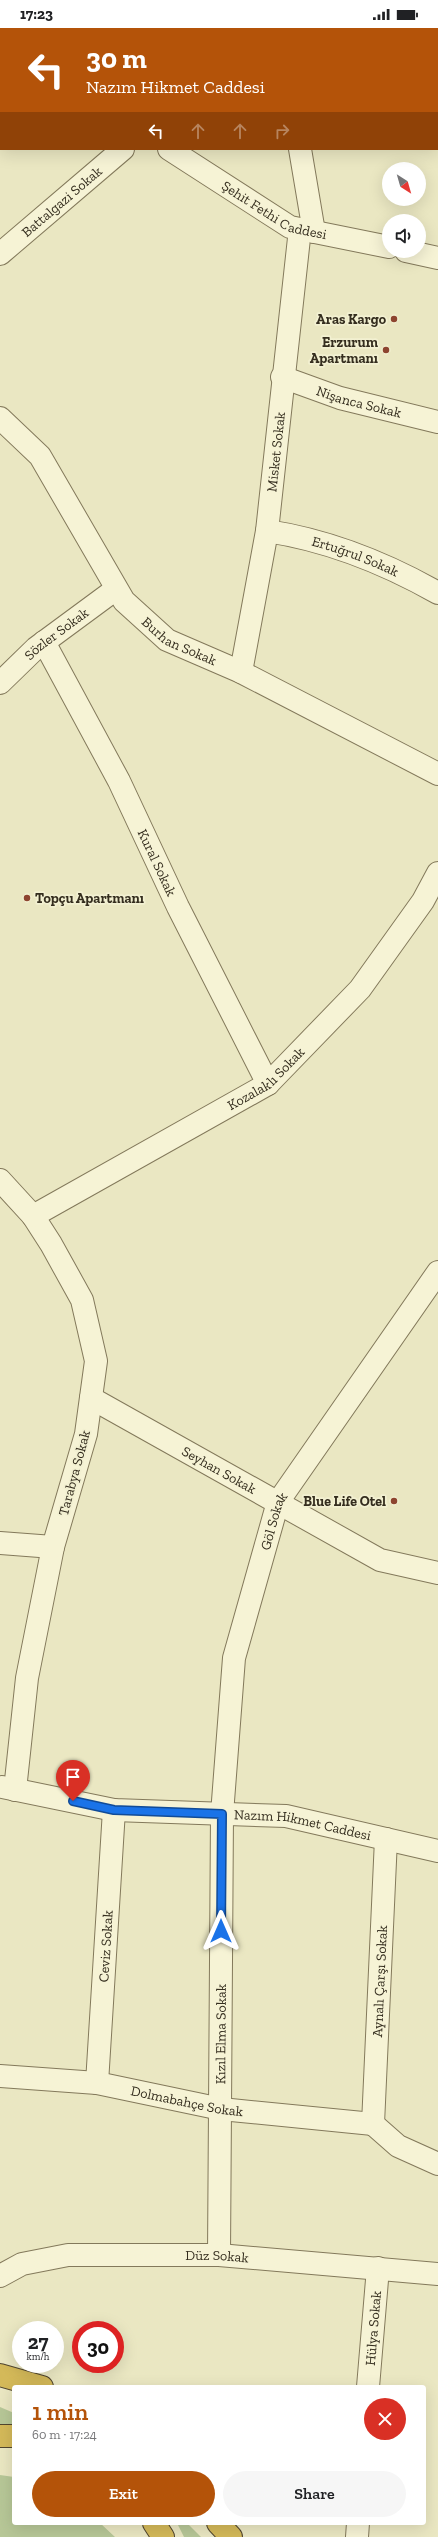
<!DOCTYPE html>
<meta charset="utf-8">
<style>
body{margin:0;font-family:"Zilla Slab",serif;background:#f6f6f6;color:#202124;height:100vh;display:flex;flex-direction:column;font-size:15px;white-space:nowrap}
*{box-sizing:border-box;margin:0}
p{font-size:13px;color:#757577}
.icon{flex:none;width:22px;height:22px;fill:none;stroke:currentColor;stroke-width:2;stroke-linecap:round;stroke-linejoin:round}
.map{position:relative;flex:1;overflow:hidden}
.side{position:absolute;left:12px;top:2357px;width:414px;height:140px;display:flex;flex-direction:column;background:#fff;border-radius:4px;box-shadow:0 4px 16px #0002}
.side>*{flex:none}
.hud{position:absolute;left:0px;top:0px;width:438px;height:122px;box-shadow:0 4px 16px #0002;background:#b45309;color:#fff;overflow:hidden}
.needle{width:26px;rotate:143deg}
.controls{position:absolute;left:382px;top:134px;display:grid;gap:8px}
.controls a{display:grid;place-items:center;width:44px;height:44px;border-radius:50%;background:#fff;box-shadow:0 4px 16px #0002;font-size:20px}
.speed{position:absolute;left:12px;top:2293px;display:flex;gap:8px;font-size:20px;font-weight:700;text-align:center}
.speed>*{display:grid;place-content:center;width:52px;height:52px;border-radius:50%;background:#fff;box-shadow:0 4px 16px #0002;line-height:1}
.speed small{font-size:10px;font-weight:400}
.speed .limit{border:6px solid #d22;background:#fff;color:#111}
.pin{position:absolute;display:grid;place-items:center;width:34px;height:34px;color:#fff;margin:-41px -17px;border-radius:50% 50% 50% 0;rotate:-45deg;box-shadow:0 0 4px #0007}
.pin .icon{rotate:45deg}
.me{position:absolute;width:44px;margin:-22px;rotate:0deg;stroke-linejoin:round;filter:drop-shadow(0 0 3px #0008)}
.turn{display:flex;align-items:center;gap:14px;height:84px;padding:0 20px;font-size:18px}
.turn .icon{width:52px;height:52px;stroke-width:2.5}
.turn b{display:block;font-size:28px;line-height:34px}
.lanes{display:flex;align-items:center;height:38px;padding:0 20px;background:#0003;justify-content:center;gap:20px;direction:ltr}
.lanes .off{opacity:.35}
.round{display:grid;place-items:center;flex:none;width:42px;height:42px;border-radius:21px;background:#f6f6f6}
.headline{display:flex;align-items:center;justify-content:space-between;height:68px;padding:0 20px}
h1{font-size:24px;font-weight:600;line-height:30px;color:#b45309}
.cta{display:flex;gap:8px;margin-top:auto;padding:8px 20px}
.cta a{flex:1;height:46px;border-radius:24px;background:#b45309;color:#fff;font-size:16px;font-weight:600;line-height:46px;text-align:center}
.cta a+a{background:#f6f6f6;color:#202124}
.status{display:flex;justify-content:space-between;align-items:center;height:28px;padding:0 20px;background:#fff;direction:ltr}
.status svg{height:11px;fill:currentColor}
.map>svg:first-child{display:block}
.green{fill:#b7c797}
.lines{fill:none;stroke-linecap:round;stroke-linejoin:round}
.minor-casing{stroke:#83795b;stroke-width:24}
.highway-casing{stroke:#51462f;stroke-width:24}
.minor{stroke:#f6f3d5;stroke-width:22}
.highway{stroke:#d4b959;stroke-width:22}
.route-casing{stroke:#114b97;stroke-width:10}
.route{stroke:#1a73e8;stroke-width:7}
.poi-dot{fill:#8d442f;stroke:#f2f0d1;stroke-width:1.5}
.labels{text-anchor:middle;stroke-width:3.5;stroke-linejoin:round;paint-order:stroke}
.street-label{font-size:14px;fill:#342d1e;stroke:#f2f0d1}
.poi-label{font-size:14px;font-weight:bold;fill:#342d1e;stroke:#f2f0d1;text-anchor:end}
</style>
<div class="status"><b>17:23</b><svg viewBox="0 0 49 12"><path d="M0 12V9h3v3zM5 12V6h3v6zM10 12V3h3v9zM15 12V0h3v12zM26 1h20v11H26zM47 4h2v5h-2z"/></svg></div>
<div class="map">
<svg width="438" height="2509" viewBox="0 0 438 2509">
<rect width="100%" height="100%" fill="#eae7c2"/>
<g class="green">
<polygon points="0,2379 14,2385 14,2402 0,2401"/>
<polygon points="0,2447 14,2449 14,2495 100,2495 115,2509 0,2509"/>
<polygon points="177,2495 187,2495 201,2509 184,2509"/>
</g>
<g class="lines">
<g class="minor-casing">
<g id="minor">
<polyline points="279,0 279,1"/>
<polyline points="0,14 1,14"/>
<path id="s1" d="M169,121L290,199L389,219"/>
<polyline points="300,121 314,204"/>
<polyline points="406,223 438,230"/>
<path id="s2" d="M0,226L123,121"/>
<path id="s3" d="M282,349L340,370L438,394"/>
<path id="s4" d="M0,390L40,428L124,573L167,612L241,644L438,746"/>
<path id="s5" d="M267,503C327,512 385,535 438,565"/>
<path id="s6" d="M44,614L119,753L178,879L268,1056"/>
<path id="s7" d="M241,644L267,503L300,201"/>
<path id="s8" d="M0,655L36,620L116,561"/>
<polyline points="0,1152 33,1188 51,1216 82,1272 96,1333 86,1406 53,1519 27,1650 15,1762"/>
<path id="s9" d="M33,1188L268,1056L360,961L423,873L438,845"/>
<path id="s10" d="M91,1370L380,1532L438,1545"/>
<polyline points="0,1515 53,1519"/>
<path id="s11" d="M2,1759L114,1782L286,1788L438,1823"/>
<path id="s12" d="M0,2048L97,2055L221,2081L373,2096"/>
<path id="s13" d="M97,2055L114,1782"/>
<path id="s14" d="M373,2096L386,1811"/>
<polyline points="373,2096 398,2118 438,2136"/>
<path id="s15" d="M219,2227L222,1786L234,1630L278,1474L438,1244"/>
<path id="s16" d="M0,2248L22,2236L68,2227H219L438,2246"/>
<path id="s17" d="M368,2359L378,2240"/>
<polyline points="357,2509 358,2495"/>
</g>
</g>
<g class="highway-casing">
<g id="highway">
<polyline points="0,2347 42,2359"/>
<polyline points="0,2408 14,2408"/>
<polyline points="154,2495 163,2509"/>
<polyline points="218,2495 231,2509"/>
</g>
</g>
<use href="#minor" class="minor"/>
<use href="#highway" class="highway"/>
</g>
<g class="lines">
<g class="route-casing">
<polyline id="route" points="73,1773 114,1782 222,1786 221,1903"/>
</g>
<use href="#route" class="route"/>
</g>
<g class="poi-dot">
<circle cx="394" cy="291" r="4"/>
<circle cx="386" cy="322" r="4"/>
<circle cx="27" cy="870" r="4"/>
<circle cx="394" cy="1473" r="4"/>
</g>
<g class="labels">
<g class="street-label">
<text dy="5" stroke="none"><textPath href="#s2" startOffset="81">Battalgazi Sokak</textPath></text>
<text dy="5" stroke="none"><textPath href="#s1" startOffset="123">Şehit Fethi Caddesi</textPath></text>
<text dy="5" stroke="none"><textPath href="#s3" startOffset="81">Nişanca Sokak</textPath></text>
<text dy="5" stroke="none"><textPath href="#s7" startOffset="223">Misket Sokak</textPath></text>
<text dy="5" stroke="none"><textPath href="#s5" startOffset="92">Ertuğrul Sokak</textPath></text>
<text dy="5" stroke="none"><textPath href="#s8" startOffset="75">Sözler Sokak</textPath></text>
<text dy="5" stroke="none"><textPath href="#s4" startOffset="292">Burhan Sokak</textPath></text>
<text dy="5" stroke="none"><textPath href="#s6" startOffset="248">Kural Sokak</textPath></text>
<text dy="5" stroke="none"><textPath href="#s9" startOffset="271">Kozalaklı Sokak</textPath></text>
<text dy="5" stroke="none"><textPath href="#s10" startOffset="147">Seyhan Sokak</textPath></text>
<text transform="translate(74 1445) rotate(-75)" y="5">Tarabya Sokak</text>
<text dy="5" stroke="none"><textPath href="#s15" startOffset="740">Göl Sokak</textPath></text>
<text dy="5" stroke="none"><textPath href="#s11" startOffset="304">Nazım Hikmet Caddesi</textPath></text>
<text dy="5" stroke="none"><textPath href="#s13" startOffset="137">Ceviz Sokak</textPath></text>
<text dy="5" stroke="none"><textPath href="#s14" startOffset="143">Aynalı Çarşı Sokak</textPath></text>
<text dy="5" stroke="none"><textPath href="#s15" startOffset="221">Kızıl Elma Sokak</textPath></text>
<text dy="5" stroke="none"><textPath href="#s12" startOffset="189">Dolmabahçe Sokak</textPath></text>
<text dy="5" stroke="none"><textPath href="#s16" startOffset="221">Düz Sokak</textPath></text>
<text dy="5" stroke="none"><textPath href="#s17" startOffset="59">Hülya Sokak</textPath></text>
</g>
<g class="poi-label">
<text x="386" y="296">Aras Kargo</text>
<text x="378" y="319">Erzurum<tspan x="378" dy="16">Apartmanı</tspan></text>
<text x="35" y="875" text-anchor="start">Topçu Apartmanı</text>
<text x="386" y="1478">Blue Life Otel</text>
</g>
</g>
</svg>
<div class="controls">
<a><svg class="needle" viewBox="-14 -14 28 28"><path d="M0-13l5 13h-10z" fill="#e53935"/><path d="M0 13l5-13h-10z" fill="#757577"/></svg></a>
<a><svg class="icon" aria-label="sound" viewBox="0 0 24 24"><path d="M4 9h4l5-4v14l-5-4H4zM17 9q2 3 0 6"/></svg></a>
</div>
<div class="speed"><div>27<small>km/h</small></div><div class="limit">30</div></div>
<div class="pin" style="left:73px;top:1773px;background:#d93025"><svg class="icon" aria-label="arrive" viewBox="0 0 24 24"><path d="M6 21V4h12l-3 4 3 4H6"/></svg></div>
<svg class="me" style="left:221px;top:1903px" viewBox="-20 -20 40 40"><path d="M0-17L14 15 0 8-14 15z" fill="#1a73e8" stroke="#fff" stroke-width="4"/></svg>
<div class="hud">
<div class="turn"><svg class="icon" aria-label="left" viewBox="0 0 24 24"><path d="M17 20v-9H6M10 6l-5 5 5 5"/></svg><div><b>30 m</b>Nazım Hikmet Caddesi</div></div>
<div class="lanes"><svg class="icon" aria-label="left" viewBox="0 0 24 24"><path d="M17 20v-9H6M10 6l-5 5 5 5"/></svg><svg class="icon off" aria-label="ahead" viewBox="0 0 24 24"><path d="M12 20V5M6 11l6-6 6 6"/></svg><svg class="icon off" aria-label="ahead" viewBox="0 0 24 24"><path d="M12 20V5M6 11l6-6 6 6"/></svg><svg class="icon off" aria-label="right" viewBox="0 0 24 24"><path d="M7 20v-9h11M14 6l5 5-5 5"/></svg></div>
</div>
<section class="side">
<div class="headline"><div><h1>1 min</h1><p>60 m · 17:24</p></div><a class="round" style="background:#d93025;color:#fff"><svg class="icon" aria-label="close" viewBox="0 0 24 24"><path d="M6 6l12 12M18 6L6 18"/></svg></a></div>
<div class="cta"><a>Exit</a><a>Share</a></div>
</section>
</div>
